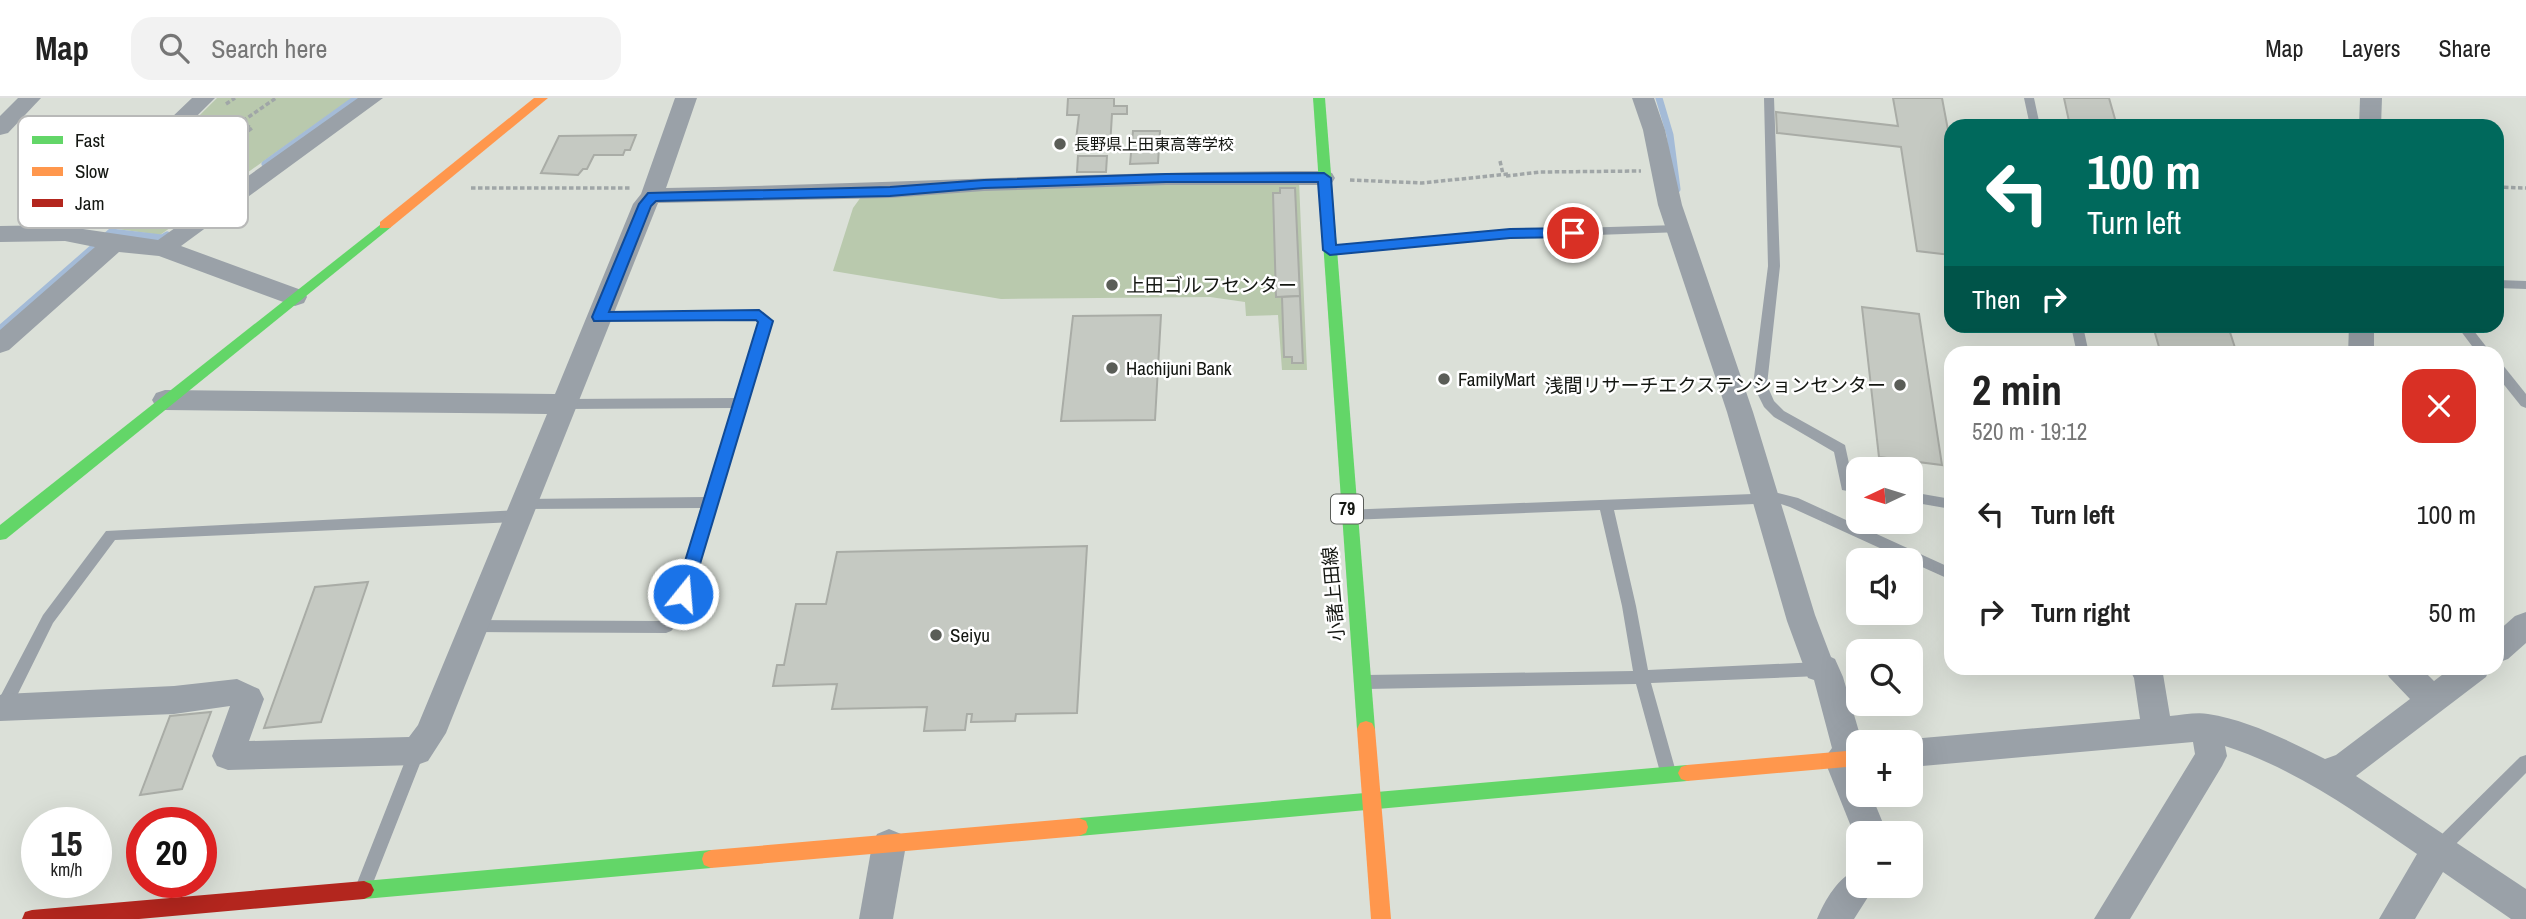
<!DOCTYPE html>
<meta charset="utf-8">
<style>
body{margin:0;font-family:"Archivo Narrow","Noto Sans JP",sans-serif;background:#f2f2f2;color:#222;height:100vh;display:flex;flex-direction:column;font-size:26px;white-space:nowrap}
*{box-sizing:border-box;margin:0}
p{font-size:23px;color:#767676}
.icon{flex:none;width:38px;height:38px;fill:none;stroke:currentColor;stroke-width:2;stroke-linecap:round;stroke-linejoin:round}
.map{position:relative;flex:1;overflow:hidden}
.drawer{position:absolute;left:1944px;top:248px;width:560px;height:329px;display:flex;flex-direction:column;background:#fff;border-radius:21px;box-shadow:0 7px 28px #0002}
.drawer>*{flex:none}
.top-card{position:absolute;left:1944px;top:21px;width:560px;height:214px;border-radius:21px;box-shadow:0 7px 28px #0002;background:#00695c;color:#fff;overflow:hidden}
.needle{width:46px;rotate:266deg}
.fabs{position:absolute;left:1846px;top:359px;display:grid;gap:14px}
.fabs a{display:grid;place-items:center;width:77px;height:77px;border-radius:14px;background:#fff;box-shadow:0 7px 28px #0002;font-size:35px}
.speed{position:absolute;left:21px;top:709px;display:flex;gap:14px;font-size:35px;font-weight:700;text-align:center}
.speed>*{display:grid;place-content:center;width:91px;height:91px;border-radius:50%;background:#fff;box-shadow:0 7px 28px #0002;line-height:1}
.speed small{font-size:18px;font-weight:400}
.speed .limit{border:10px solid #d22;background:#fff;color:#111}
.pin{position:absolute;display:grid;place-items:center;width:60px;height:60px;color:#fff;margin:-30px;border:4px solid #fff;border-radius:50%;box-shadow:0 2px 7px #0007}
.me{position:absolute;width:77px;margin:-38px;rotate:17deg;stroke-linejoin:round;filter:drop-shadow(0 0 5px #0008)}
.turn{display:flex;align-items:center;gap:24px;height:147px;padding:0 28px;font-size:32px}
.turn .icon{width:91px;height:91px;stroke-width:2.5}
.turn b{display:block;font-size:49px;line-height:60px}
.then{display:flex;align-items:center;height:66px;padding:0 28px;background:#0003;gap:14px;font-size:26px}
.round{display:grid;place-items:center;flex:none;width:74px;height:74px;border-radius:21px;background:#f2f2f2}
.summary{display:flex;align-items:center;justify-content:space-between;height:119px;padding:0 28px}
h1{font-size:42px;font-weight:700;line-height:52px}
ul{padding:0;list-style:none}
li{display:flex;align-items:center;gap:21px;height:98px;padding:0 28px}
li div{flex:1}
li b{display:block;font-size:26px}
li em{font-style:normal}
header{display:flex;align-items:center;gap:42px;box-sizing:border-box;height:98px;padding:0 35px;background:#fff;border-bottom:2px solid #e0e0e0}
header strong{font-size:33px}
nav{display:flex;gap:38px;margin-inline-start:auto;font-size:24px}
.search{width:490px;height:63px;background:#f2f2f2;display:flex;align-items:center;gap:18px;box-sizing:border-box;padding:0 24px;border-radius:21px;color:#767676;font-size:26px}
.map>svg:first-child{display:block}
.green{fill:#b9c9ad}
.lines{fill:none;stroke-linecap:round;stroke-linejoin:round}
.stream{stroke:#a4bbd7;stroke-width:7}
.building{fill:#c5c9c2;stroke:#a9aca6;stroke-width:2}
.path{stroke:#a0a6a7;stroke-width:3.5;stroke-dasharray:4.5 2.5;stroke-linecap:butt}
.lane{fill:#9aa1a8;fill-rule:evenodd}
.street{fill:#9aa1a8;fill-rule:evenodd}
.fast{fill:#63d668;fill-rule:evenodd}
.slow{fill:#ff974d;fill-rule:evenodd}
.jam{fill:#b3261e;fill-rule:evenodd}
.route{fill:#1a73e8;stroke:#114b97;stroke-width:2}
.poi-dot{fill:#5a5d57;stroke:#fff;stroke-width:2.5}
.labels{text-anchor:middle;stroke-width:5;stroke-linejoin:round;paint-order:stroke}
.far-poi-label{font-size:16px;fill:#141712;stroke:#fff;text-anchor:start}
.shield{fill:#fff;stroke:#5a5d59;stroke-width:2}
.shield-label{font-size:18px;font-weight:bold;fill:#141712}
.poi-label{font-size:19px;fill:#141712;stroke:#fff;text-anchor:start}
.street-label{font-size:19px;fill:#141712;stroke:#fff}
.key{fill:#fff;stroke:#b8b9b8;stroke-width:2}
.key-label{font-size:19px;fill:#141712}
</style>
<header>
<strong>Map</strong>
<div class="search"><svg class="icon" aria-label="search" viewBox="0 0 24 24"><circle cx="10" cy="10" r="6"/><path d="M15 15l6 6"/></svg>Search here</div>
<nav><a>Map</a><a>Layers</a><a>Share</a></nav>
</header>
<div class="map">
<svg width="2526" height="821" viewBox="0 0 2526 821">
<rect width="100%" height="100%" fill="#dbe0d8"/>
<g class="green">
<polygon points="217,0 352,0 160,137 89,127"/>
<polygon points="1299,83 1307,272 1282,272 1278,217 1246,218 1245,204 1210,199 1001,201 833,173 853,110 861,99 971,92"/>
</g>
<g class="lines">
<g class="stream">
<polyline points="1659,0 1670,37 1677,91"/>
<polyline points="265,66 357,0"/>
<polyline points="0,231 111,134 162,140 167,137"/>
</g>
</g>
<g class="building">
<polygon points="1068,0 1114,0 1114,8 1127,8 1127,16 1112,16 1110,49 1075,50 1079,17 1067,17"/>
<polygon points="1893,0 1942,0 1951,48 1951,157 1917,153 1901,49 1777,35 1776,14 1898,28"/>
<polygon points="2064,0 2109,0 2117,28 2070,28"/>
<polygon points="1133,33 1160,33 1158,65 1130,66"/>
<polygon points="636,37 630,52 625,52 623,57 594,57 587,71 583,71 578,77 541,75 559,38"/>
<polygon points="1078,58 1107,58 1106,74 1077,74"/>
<polygon points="1280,90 1295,90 1300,198 1276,199 1273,95 1280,95"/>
<polygon points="117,116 145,119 134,130 107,127"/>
<polygon points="1300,198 1303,265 1292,265 1292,259 1284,259 1282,199"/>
<polygon points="1862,209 1919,216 1942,367 1879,359"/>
<polygon points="1161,217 1155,322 1061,323 1073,218"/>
<polygon points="2153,228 2228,228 2237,256 2161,256"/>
<polygon points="1087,448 1077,615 1016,616 1015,623 971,624 972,616 967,616 965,632 924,633 927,609 832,611 837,586 773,588 777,567 784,567 796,506 826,506 837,454"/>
<polygon points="368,484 321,624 264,630 315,489"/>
<polygon points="211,614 182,691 140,697 170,618"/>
</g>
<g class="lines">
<g class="path">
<polyline points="226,6 235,0"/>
<polyline points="240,54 236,42 252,30 240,25 276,0"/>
<polyline points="1500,63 1503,76"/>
<polyline points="1506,78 1540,74 1641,73"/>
<polyline points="1350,82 1422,85 1509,76"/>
<polyline points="2497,89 2526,90"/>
<polyline points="471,90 630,90"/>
</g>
<g class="lane">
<polygon points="1764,0 1774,0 1780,168 1767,287 1774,303 1784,313 1845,347 1853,384 1858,385 1858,395 1842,392 1834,354 1774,319 1764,309 1753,287 1768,168"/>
<polygon points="2024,0 2034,0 2040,28 2030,28"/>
<polygon points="183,17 202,19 207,22 202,25 179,22 179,18"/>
<polygon points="1678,127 1682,128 1682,134 1510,140 1330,156 1324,152 1330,148 1510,132"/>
<polygon points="2497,182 2526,183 2526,191 2497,190"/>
<polygon points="759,213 772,223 681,523 671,533 666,535 473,534 468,532 466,528 468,524 473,522 663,523 670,516 702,410 523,411 518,410 516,406 518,402 523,401 706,399 733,310 564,311 557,306 564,301 736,300 759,224 756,221 599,223 593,219 599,215"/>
<polygon points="2071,228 2083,228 2089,256 2077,256"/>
<polygon points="2457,228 2470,228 2492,256 2478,256"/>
<polygon points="2497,264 2502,266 2526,296 2526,310 2521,308 2497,278"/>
<polygon points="1911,394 1951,401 1951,411 1911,404"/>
<polygon points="1778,395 1798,400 1951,470 1951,482 1911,464 1911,462 1906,462 1790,409 1778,405 1614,412 1636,508 1648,572 1819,564 1824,566 1827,571 1824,576 1819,578 1651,585 1676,674 1674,679 1668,681 1662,679 1660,674 1636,586 1366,591 1361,589 1358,584 1361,579 1366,577 1633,573 1622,508 1600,412 1349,422 1344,420 1342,416 1344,412"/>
<polygon points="518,412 523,414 525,418 523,422 518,424 115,442 53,525 6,620 0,622 0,599 43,517 106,433"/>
<polygon points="417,646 423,648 425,653 373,785 371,791 365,793 359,791 357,785 409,653 411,648"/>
<polygon points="2526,657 2526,675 2443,759 2437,761 2431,759 2429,753 2431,747 2520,659"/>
</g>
<g class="street">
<polygon points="18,0 41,0 8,35 0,37 0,18"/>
<polygon points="192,0 215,0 83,131 158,142 358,0 383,0 181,148 304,193 307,199 304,205 295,208 286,205 159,158 119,154 9,252 0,255 0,232 95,149 65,143 0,144 0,128 59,127"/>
<path d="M675,0H697L666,90C886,86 1104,73 1324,73L1332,75L1335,80L1332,85L1324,87H1166L984,93L890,100L658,105L446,635L428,663L417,667L228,672L217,668L212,658L230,608L174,616L0,623V597L3,596L174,588L237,581L259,591L264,601L249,643L409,639L418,627L547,316L165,312L156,309L152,302L156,295L165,292L555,296L633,106L641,96Z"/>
<polygon points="1632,0 1654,0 1665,32 1682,107 1753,314 1815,517 1831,559 1835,561 1843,579 1862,644 1858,644 1858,696 1871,696 1887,735 1858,735 1858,746 1824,661 1832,650 1814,582 1808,580 1787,523 1727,314 1658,107 1643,32"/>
<polygon points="2360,0 2382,0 2381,28 2359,28"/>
<polygon points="2349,228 2374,228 2374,256 2348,256"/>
<polygon points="2526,514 2526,545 2508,561 2497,565 2497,534 2515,518"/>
<path d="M2129,570H2162L2170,618C2182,617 2197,614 2208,616C2248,622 2289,643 2325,661L2336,657L2410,601L2389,579L2385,570H2421L2434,583L2451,570H2490L2486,579L2356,678L2526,791V821H2511L2443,774L2415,821H2379L2417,756C2356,714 2296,671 2225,648L2227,658L2222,668L2130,821H2094L2195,656L2193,644L1911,669V644H1902L1911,641L2140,621L2134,580Z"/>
<polygon points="889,731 901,736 906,747 893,821 859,821 872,747 877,736"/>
<path d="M1858,771V788H1875L1854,821H1817C1825,802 1838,779 1858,771Z"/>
</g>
<g class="fast">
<polygon points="1313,0 1325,0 1375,631 1372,637 1366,639 1360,637 1357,631"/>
<polygon points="385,123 392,127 390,130 6,441 0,442 0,427"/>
<polygon points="1687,667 1693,669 1696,675 1693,681 1687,683 1079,738 1072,735 1070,729 1072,723 1079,720"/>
<polygon points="711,752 718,755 720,761 718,767 711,770 364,801 357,798 354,792 357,786 364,783"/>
</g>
<g class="slow">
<polygon points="534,0 548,0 390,130 380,130 380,124"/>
<polygon points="1366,623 1372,625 1375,631 1391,821 1371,821 1357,631 1360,625"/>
<polygon points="1858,652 1858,668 1687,683 1681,681 1678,675 1681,669 1687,667"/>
<polygon points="1079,720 1086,723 1088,729 1086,735 1079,738 711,770 704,767 702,761 704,755 711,752"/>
</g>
<polygon class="jam" points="364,783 371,786 374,792 371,798 364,801 139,821 22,821 25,814 32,812"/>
</g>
<polygon class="route" points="1324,75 1331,80 1336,147 1510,131 1573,130 1579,135 1573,139 1510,140 1330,157 1323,152 1318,84 1166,84 984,90 890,98 656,103 651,108 609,214 759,212 773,223 691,496 689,501 677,501 675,496 758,224 756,222 594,223 592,219 639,106 648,95 890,89 984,82 1166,76"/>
<g class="poi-dot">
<circle cx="1060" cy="46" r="7"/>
<circle cx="1112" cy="187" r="7"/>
<circle cx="1112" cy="270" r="7"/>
<circle cx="1444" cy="281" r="7"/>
<circle cx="1900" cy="287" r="7"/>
<circle cx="936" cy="537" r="7"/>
</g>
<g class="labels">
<g class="far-poi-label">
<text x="1074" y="52">長野県上田東高等学校</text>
</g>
<rect class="shield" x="1331" y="396.5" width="32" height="29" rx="5"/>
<g class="shield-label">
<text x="1347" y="417">79</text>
</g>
<g class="poi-label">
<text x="1126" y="194">上田ゴルフセンター</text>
<text x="1126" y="277">Hachijuni Bank</text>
<text x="1458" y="288">FamilyMart</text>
<text x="1886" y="294" text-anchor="end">浅間リサーチエクステンションセンター</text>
<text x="950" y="544">Seiyu</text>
</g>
<g class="street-label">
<text transform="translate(1333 496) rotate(-95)" y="7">小諸上田線</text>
</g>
</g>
<rect x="18" y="18" width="230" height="112" rx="10" class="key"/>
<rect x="32" y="38" width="31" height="8" fill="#63d668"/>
<rect x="32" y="69" width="31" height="9" fill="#ff974d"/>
<rect x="32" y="101" width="31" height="8" fill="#b3261e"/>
<g class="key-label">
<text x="75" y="49">Fast</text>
<text x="75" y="80">Slow</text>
<text x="75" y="112">Jam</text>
</g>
</svg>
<div class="fabs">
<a><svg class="needle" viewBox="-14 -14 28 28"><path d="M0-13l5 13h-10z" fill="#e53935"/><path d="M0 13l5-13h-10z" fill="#767676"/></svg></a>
<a><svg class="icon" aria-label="sound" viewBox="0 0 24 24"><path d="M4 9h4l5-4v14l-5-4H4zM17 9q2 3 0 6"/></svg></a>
<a><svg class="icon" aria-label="search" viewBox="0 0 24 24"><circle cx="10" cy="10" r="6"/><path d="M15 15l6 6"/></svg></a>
<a>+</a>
<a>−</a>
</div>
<div class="speed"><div>15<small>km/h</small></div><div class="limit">20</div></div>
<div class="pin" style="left:1573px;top:135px;background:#d93025"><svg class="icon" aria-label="arrive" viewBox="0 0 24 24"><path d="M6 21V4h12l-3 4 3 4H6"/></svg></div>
<svg class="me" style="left:683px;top:496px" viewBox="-20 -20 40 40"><circle r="17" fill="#1a73e8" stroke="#fff" stroke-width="3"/><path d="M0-11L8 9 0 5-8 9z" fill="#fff"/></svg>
<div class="top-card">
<div class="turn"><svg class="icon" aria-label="left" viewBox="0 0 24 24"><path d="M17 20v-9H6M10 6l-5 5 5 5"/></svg><div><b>100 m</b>Turn left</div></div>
<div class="then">Then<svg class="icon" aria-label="right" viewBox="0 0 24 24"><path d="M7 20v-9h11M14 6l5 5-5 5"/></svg></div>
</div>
<section class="drawer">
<div class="summary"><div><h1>2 min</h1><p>520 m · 19:12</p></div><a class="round" style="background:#d93025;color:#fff"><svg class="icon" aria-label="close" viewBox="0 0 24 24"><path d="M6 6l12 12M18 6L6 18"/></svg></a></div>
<ul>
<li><svg class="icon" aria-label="left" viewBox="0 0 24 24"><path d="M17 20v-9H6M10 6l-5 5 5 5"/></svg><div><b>Turn left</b></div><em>100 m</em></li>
<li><svg class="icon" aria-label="right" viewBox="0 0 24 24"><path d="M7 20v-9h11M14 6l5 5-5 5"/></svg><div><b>Turn right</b></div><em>50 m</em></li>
</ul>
</section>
</div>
